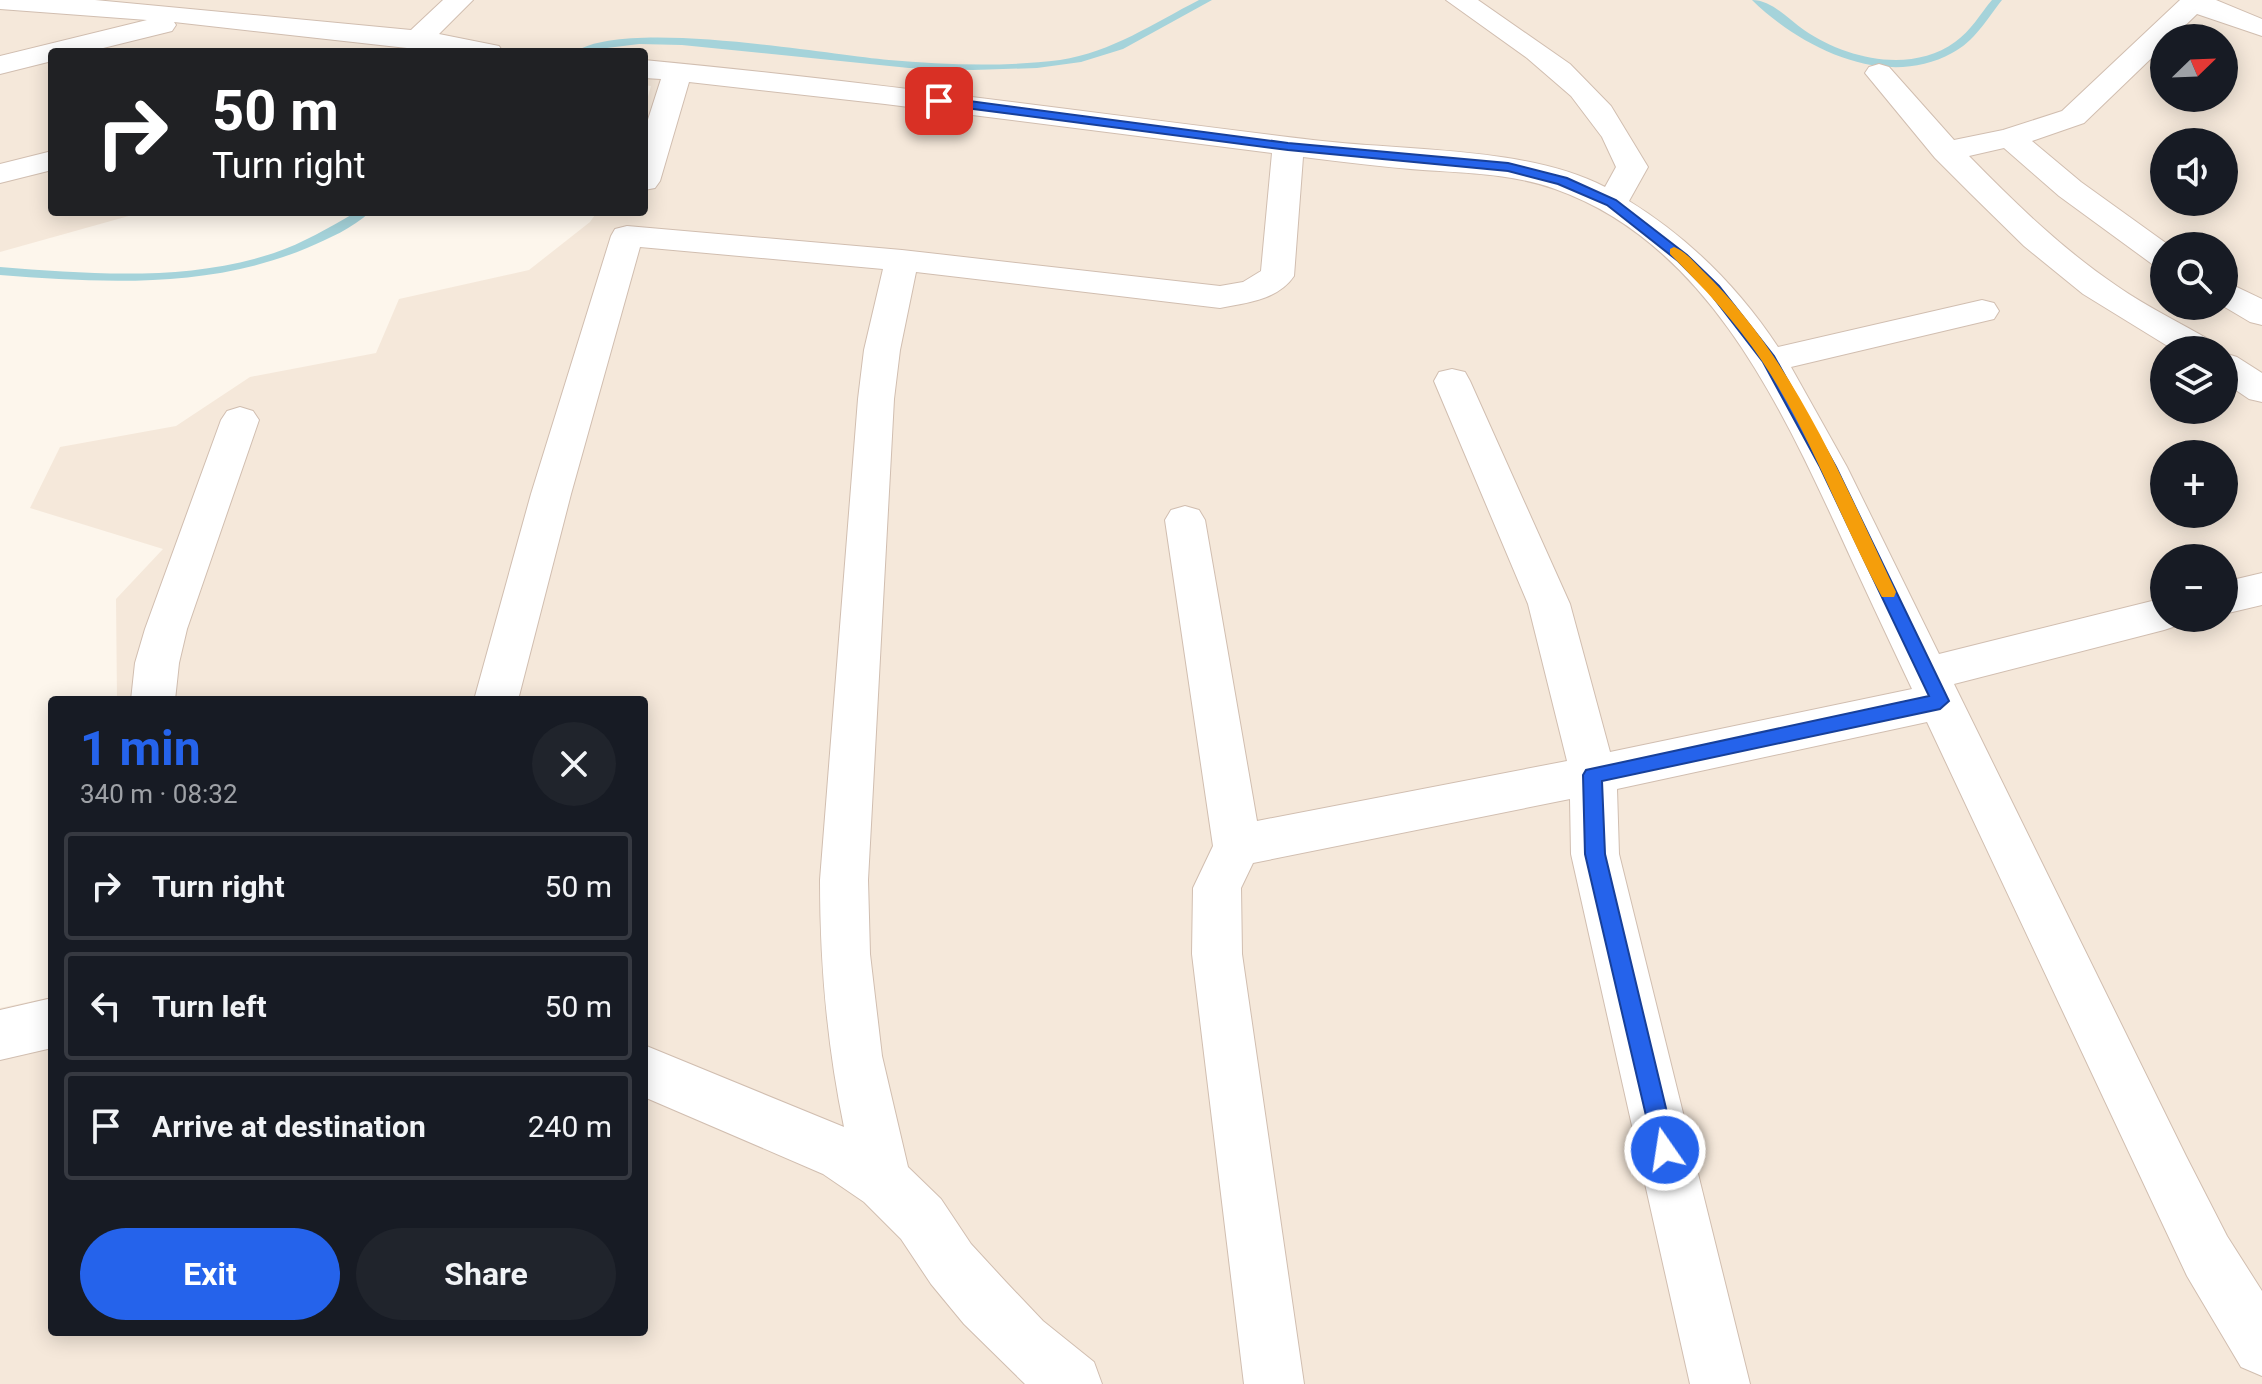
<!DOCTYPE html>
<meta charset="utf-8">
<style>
body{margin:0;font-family:Roboto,sans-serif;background:#20242c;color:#f1f3f6;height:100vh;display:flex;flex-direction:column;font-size:30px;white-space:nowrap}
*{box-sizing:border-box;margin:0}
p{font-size:26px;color:#9ea1a6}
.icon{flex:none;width:44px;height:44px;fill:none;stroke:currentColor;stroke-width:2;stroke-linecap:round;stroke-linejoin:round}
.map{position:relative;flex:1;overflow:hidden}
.details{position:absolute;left:48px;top:696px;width:600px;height:640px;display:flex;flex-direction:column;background:#171b24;border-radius:8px;box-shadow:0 4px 20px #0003}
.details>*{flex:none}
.hud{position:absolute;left:48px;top:48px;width:600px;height:168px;border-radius:8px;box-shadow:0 4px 20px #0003;background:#202124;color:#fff;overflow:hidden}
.needle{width:52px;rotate:67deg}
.tools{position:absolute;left:2150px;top:24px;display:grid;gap:16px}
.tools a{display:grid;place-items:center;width:88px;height:88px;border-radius:50%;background:#171b24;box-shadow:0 4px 20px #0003;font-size:40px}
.pin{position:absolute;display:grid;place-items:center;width:68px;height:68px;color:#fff;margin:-34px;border-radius:16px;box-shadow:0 4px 12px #0006}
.me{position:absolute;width:88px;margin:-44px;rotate:347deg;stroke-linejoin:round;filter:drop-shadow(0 0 6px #0008)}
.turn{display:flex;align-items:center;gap:28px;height:168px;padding:0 32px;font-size:36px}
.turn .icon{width:104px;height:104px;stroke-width:2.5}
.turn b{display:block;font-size:56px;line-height:68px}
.round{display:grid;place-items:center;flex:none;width:84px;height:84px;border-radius:42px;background:#20242c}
.overview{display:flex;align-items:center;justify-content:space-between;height:136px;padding:0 32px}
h1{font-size:48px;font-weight:700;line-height:60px;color:#2563eb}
.button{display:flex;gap:16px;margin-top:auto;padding:16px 32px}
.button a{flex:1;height:92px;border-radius:48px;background:#2563eb;color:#fff;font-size:32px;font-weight:700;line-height:92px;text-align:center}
.button a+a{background:#20242c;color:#f1f3f6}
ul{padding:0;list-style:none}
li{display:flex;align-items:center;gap:24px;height:108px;margin:0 16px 12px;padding:0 16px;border:4px solid #363941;border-radius:8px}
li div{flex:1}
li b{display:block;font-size:30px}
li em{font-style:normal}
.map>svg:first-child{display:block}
.residential{fill:#f5e8da;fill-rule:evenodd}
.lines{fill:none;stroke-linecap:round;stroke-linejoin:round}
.stream{fill:#a5d3da;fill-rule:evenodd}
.minor-casing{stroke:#d1beb0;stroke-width:2}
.minor{fill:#fff;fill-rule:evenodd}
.route{fill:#2563eb;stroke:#184099;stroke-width:2}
.slow{fill:#f59e0b}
</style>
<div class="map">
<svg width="2262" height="1384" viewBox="0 0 2262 1384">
<rect width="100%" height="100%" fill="#fdf6ec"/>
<path class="residential" d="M0,0H2262V1384H0V1008L52,997V1332H644V700H117L116,599L163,549L30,508L60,447L176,426L250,377L376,353L399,299L529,270L590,222L597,212H644V111L651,86L644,85V52H52V212H143L0,252ZM2164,38H2224V98H2164ZM2164,142H2224V202H2164ZM2164,246H2224V306H2164ZM2164,350H2224V410H2164ZM2164,454H2224V514H2164ZM2164,558H2224V618H2164Z"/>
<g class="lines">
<g class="stream">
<path d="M1199,0H1212L1123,49L1081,62L1037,68L973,70L909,68L682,45L639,44L575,52C626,18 823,54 889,60C945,65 1004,67 1060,60C1112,52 1154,23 1199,0Z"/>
<path d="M1752,0C1772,0 1788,19 1804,30C1846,59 1911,74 1955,42C1971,31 1980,14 1992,0H2002C1987,19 1974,42 1952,53C1885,90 1801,48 1752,0Z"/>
<path d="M356,212H370C353,228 328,239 307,248C209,289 103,283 0,275V267C91,274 186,282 274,253C303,243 329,228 356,212Z"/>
</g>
<g class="minor-casing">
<g id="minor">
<polygon points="0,0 95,0 411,30 443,0 473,0 439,34 499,46 503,52 443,52 174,22 176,25 172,31 87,52 52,52 52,61 0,74 0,56 147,20 0,9"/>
<path d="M1446,0H1478L1570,64L1611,106L1648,167L1629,201C1689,238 1739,288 1778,347L1982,300L1994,303L1999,311L1994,319L1791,367L1847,467L1939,654L2164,598V618H2183L2179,625L2164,630L1954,684L2186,1156L2227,1236L2262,1291V1376L2241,1367L2187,1276L1927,722L1617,789L1619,854L1750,1384H1690L1571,854L1570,799L1253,863L1241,888L1242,954L1304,1384H1244L1192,954L1193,888L1213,846L1165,520L1171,510L1185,506L1199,510L1205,520L1257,821L1567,761L1528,604L1434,381L1439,372L1452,369L1465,372L1470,381L1570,604L1610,752L1912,689C1887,636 1862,583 1838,530C1777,398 1703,241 1555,189C1513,174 1467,173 1423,170C1383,167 1343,162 1303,157L1294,276C1278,300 1246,303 1220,308L916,272L900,350L894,399L868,880L870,954L882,1056L908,1167L941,1199L971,1244L1006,1282L1043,1321L1094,1362L1102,1384H1025L964,1324L931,1284L901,1239L864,1202L823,1174L644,1097V1045L844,1127C827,1045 820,964 820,880L858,399L864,350L883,269L640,247L571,494L518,700H474L531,494L611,236L615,229L627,226L902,250L1220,286L1243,282L1261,271L1272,153L885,104L689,82L660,181L655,188L644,190V132L661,79L644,78V60C868,81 1090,113 1313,140C1402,151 1526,146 1605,187L1616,167L1602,137L1571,96L1527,58Z"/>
<path d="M2180,0H2216L2262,19V36L2197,14L2172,38H2164V46L2084,123L2032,141L2081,182L2170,246H2164V267L2152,264L2059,196L2004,148L1969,156C2015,203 2062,249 2117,286C2147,307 2181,323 2213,342L2218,350H2174L2083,294L2024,246L1970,193L1935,158L1865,73L1869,67L1879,64L1889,67L1954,140L2003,130L2062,111Z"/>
<polygon points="52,151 52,170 0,183 0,164"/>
<polygon points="2224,281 2262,299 2262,325 2250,322 2223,306"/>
<polygon points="2224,353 2237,357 2262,373 2262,402 2249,399 2224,382"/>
<polygon points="240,407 253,411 259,420 187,629 179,663 175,700 131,700 135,663 145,629 221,420 227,411"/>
<polygon points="2262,573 2262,605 2224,614 2224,582"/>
<polygon points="52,998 52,1048 0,1060 0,1010"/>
</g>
</g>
<use href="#minor" class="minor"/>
</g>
<polygon class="route" points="939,97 1288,143 1508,163 1567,178 1616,200 1687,255 1719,286 1774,356 1836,467 1949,701 1940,709 1602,781 1605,854 1676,1150 1673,1158 1665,1162 1657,1158 1654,1150 1585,854 1583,775 1586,770 1929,696 1820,467 1763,362 1709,292 1678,261 1607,205 1558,184 1508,171 1288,150 935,104 935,98"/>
<path class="slow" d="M1674,247C1685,251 1694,262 1702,270C1793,357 1843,481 1896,592L1894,597H1882C1840,520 1811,434 1762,361C1736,322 1703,287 1670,254V249Z"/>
</svg>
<div class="tools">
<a><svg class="needle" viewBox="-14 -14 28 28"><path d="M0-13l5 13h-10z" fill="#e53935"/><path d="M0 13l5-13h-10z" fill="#9ea1a6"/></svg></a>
<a><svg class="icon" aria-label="sound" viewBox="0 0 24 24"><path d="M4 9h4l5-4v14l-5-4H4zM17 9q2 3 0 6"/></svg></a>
<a><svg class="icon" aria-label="search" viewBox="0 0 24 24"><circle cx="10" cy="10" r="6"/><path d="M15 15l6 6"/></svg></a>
<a><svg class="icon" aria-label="layers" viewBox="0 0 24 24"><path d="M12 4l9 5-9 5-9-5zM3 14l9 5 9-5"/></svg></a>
<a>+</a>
<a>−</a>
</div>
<div class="pin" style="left:939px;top:101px;background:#d93025"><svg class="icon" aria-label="arrive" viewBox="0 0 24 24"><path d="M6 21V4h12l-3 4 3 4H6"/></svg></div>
<svg class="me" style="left:1665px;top:1150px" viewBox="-20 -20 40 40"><circle r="17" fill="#2563eb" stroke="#fff" stroke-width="3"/><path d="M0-11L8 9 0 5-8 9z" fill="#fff"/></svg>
<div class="hud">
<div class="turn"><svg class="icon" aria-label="right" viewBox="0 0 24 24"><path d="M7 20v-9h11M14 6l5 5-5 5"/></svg><div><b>50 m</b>Turn right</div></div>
</div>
<section class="details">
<div class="overview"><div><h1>1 min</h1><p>340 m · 08:32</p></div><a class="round"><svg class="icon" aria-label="close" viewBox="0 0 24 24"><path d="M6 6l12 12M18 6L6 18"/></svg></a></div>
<ul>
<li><svg class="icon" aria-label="right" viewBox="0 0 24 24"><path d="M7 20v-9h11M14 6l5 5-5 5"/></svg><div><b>Turn right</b></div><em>50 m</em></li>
<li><svg class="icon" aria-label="left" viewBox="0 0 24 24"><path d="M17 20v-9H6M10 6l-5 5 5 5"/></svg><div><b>Turn left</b></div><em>50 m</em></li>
<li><svg class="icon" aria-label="arrive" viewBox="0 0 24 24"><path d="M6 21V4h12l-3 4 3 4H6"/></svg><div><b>Arrive at destination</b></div><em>240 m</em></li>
</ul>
<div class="button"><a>Exit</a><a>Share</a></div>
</section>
</div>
